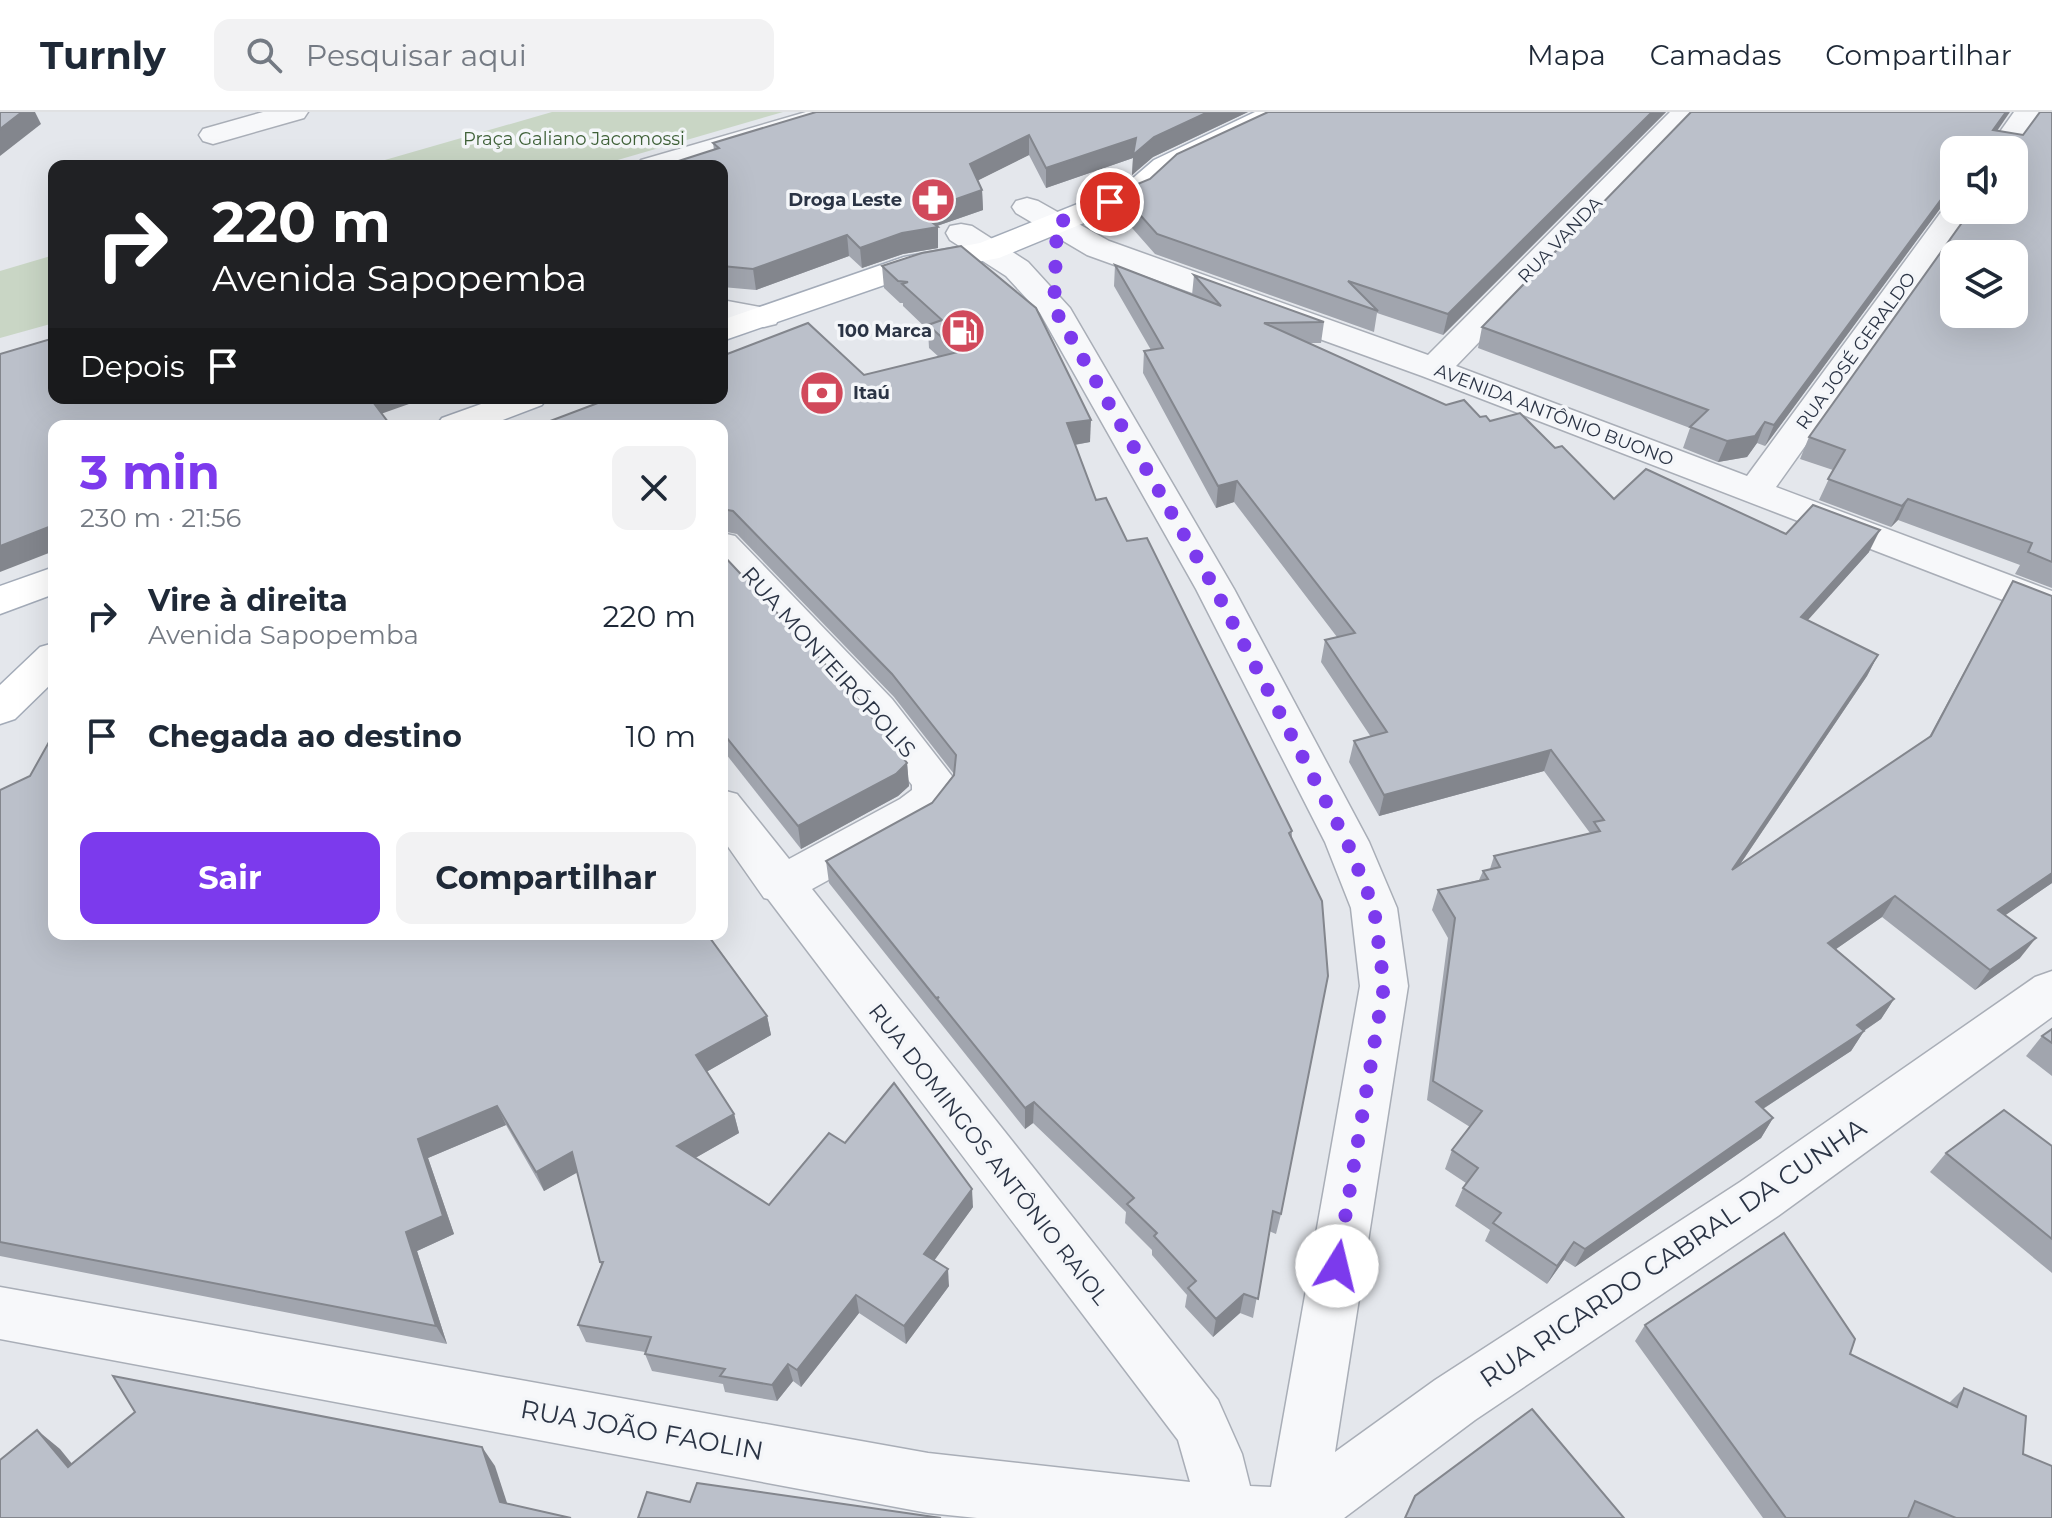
<!DOCTYPE html>
<html lang="pt">
<meta charset="utf-8">
<style>
body{margin:0;font-family:Montserrat,sans-serif;background:#f2f2f3;color:#1f2937;height:100vh;display:flex;flex-direction:column;font-size:30px;white-space:nowrap}
*{box-sizing:border-box;margin:0}
p{font-size:26px;color:#747a83}
.icon{flex:none;width:44px;height:44px;fill:none;stroke:currentColor;stroke-width:2;stroke-linecap:round;stroke-linejoin:round}
.map{position:relative;flex:1;overflow:hidden}
.drawer{position:absolute;left:48px;top:308px;width:680px;height:520px;display:flex;flex-direction:column;background:#fff;border-radius:16px;box-shadow:0 8px 32px #0002}
.drawer>*{flex:none}
.guide{position:absolute;left:48px;top:48px;width:680px;height:244px;border-radius:16px;box-shadow:0 8px 32px #0002;background:#202124;color:#fff;overflow:hidden}
.tools{position:absolute;left:1940px;top:24px;display:grid;gap:16px}
.tools a{display:grid;place-items:center;width:88px;height:88px;border-radius:16px;background:#fff;box-shadow:0 8px 32px #0002;font-size:40px}
.pin{position:absolute;display:grid;place-items:center;width:68px;height:68px;color:#fff;margin:-34px;border:4px solid #fff;border-radius:50%;box-shadow:0 2px 8px #0007}
.me{position:absolute;width:88px;margin:-44px;rotate:9deg;stroke-linejoin:round;filter:drop-shadow(0 0 6px #0008)}
.turn{display:flex;align-items:center;gap:28px;height:168px;padding:0 32px;font-size:36px}
.turn .icon{width:104px;height:104px;stroke-width:2.5}
.turn b{display:block;font-size:56px;line-height:68px}
.then{display:flex;align-items:center;height:76px;padding:0 32px;background:#0003;gap:16px;font-size:30px}
.round{display:grid;place-items:center;flex:none;width:84px;height:84px;border-radius:16px;background:#f2f2f3}
.head{display:flex;align-items:center;justify-content:space-between;height:136px;padding:0 32px}
h1{font-size:48px;font-weight:700;line-height:60px;color:#7c3aed}
.action{display:flex;gap:16px;margin-top:auto;padding:16px 32px}
.action a{flex:1;height:92px;border-radius:16px;background:#7c3aed;color:#fff;font-size:32px;font-weight:700;line-height:92px;text-align:center}
.action a+a{background:#f2f2f3;color:#1f2937}
ul{padding:0;list-style:none}
li{display:flex;align-items:center;gap:24px;height:120px;padding:0 32px}
li div{flex:1}
li b{display:block;font-size:30px}
li em{font-style:normal}
header{display:flex;align-items:center;gap:48px;box-sizing:border-box;height:112px;padding:0 40px;background:#fff;border-bottom:2px solid #e0e1e3}
header strong{font-size:38px}
nav{display:flex;gap:44px;margin-inline-start:auto;font-size:28px}
.search{width:560px;height:72px;background:#f2f2f3;display:flex;align-items:center;gap:20px;box-sizing:border-box;padding:0 28px;border-radius:16px;color:#747a83;font-size:30px}
.map>svg:first-child{display:block}
.green{fill:#c9d6c5}
.lines{fill:none;stroke-linecap:round;stroke-linejoin:round}
.minor-casing{stroke:#a9aeb7;stroke-width:3}
.major-casing{stroke:#a3abb8;stroke-width:3}
.minor{fill:#f7f8fa;fill-rule:evenodd}
.major{fill:#fff;fill-rule:evenodd}
.wall{fill:#a1a5ae}
.shaded-wall{fill:#83868d}
.building{fill:#bbc0ca;stroke:#83868d;stroke-width:2;fill-rule:evenodd}
.route{stroke:#7c3aed;stroke-width:14;stroke-dasharray:0 25.2}
.labels{text-anchor:middle;stroke-width:7;stroke-linejoin:round;paint-order:stroke}
.far-park-label{font-size:18px;fill:#3f6138;stroke:#f4f6f9}
.far-poi-label{font-size:18px;font-weight:bold;fill:#2b3445;stroke:#f4f6f9;text-anchor:end}
.far-street-label{font-size:18px;fill:#2b3445;stroke:#f4f6f9}
.street-label{font-size:22px;fill:#2b3445;stroke:#f4f6f9}
.near-street-label{font-size:26px;fill:#2b3445;stroke:#f4f6f9}
</style>
<header>
<strong>Turnly</strong>
<div class="search"><svg class="icon" aria-label="search" viewBox="0 0 24 24"><circle cx="10" cy="10" r="6"/><path d="M15 15l6 6"/></svg>Pesquisar aqui</div>
<nav><a>Mapa</a><a>Camadas</a><a>Compartilhar</a></nav>
</header>
<div class="map">
<svg width="2052" height="1406" viewBox="0 0 2052 1406">
<rect width="100%" height="100%" fill="#e4e7ec"/>
<g class="green">
<polygon points="552,0 783,0 597,54 364,54"/>
<polygon points="54,143 54,211 0,226 0,159"/>
</g>
<g class="lines">
<g class="minor-casing">
<g id="minor">
<polygon points="263,0 308,0 304,6 213,32 203,29 199,23 203,17"/>
<polygon points="806,0 850,0 846,6 682,54 636,54 641,48"/>
<polygon points="1670,0 1700,0 1456,254 1747,364 1947,92 1954,90 1954,98 1973,98 1776,375 2052,479 2052,507 1422,264 1087,143 1016,101 1012,95 1016,89 1027,86 1038,89 1109,129 1428,243"/>
<polygon points="2014,0 2042,0 2014,40 1987,38"/>
<polygon points="961,112 972,114 1028,150 1070,196 1234,477 1369,730 1397,796 1408,874 1335,1340 1435,1268 1740,1070 2035,865 2052,859 2052,905 1778,1104 1475,1308 1344,1406 977,1406 928,1401 0,1227 0,1175 928,1341 1190,1370 1178,1328 768,787 764,786 722,726 722,678 737,682 789,747 900,687 912,678 912,673 862,607 722,456 722,421 735,424 892,587 955,668 952,685 932,711 812,777 1218,1288 1242,1342 1250,1374 1271,1375 1360,874 1351,796 1325,730 1196,477 1040,201 1006,164 950,128 946,121 950,114"/>
<polygon points="722,188 776,198 780,205 776,212 764,215 722,208"/>
</g>
</g>
<g class="major-casing">
<g id="major">
<polygon points="1255,0 1292,0 1288,6 1174,60 1147,85 999,146 922,160 722,229 722,208 904,145 980,131 1125,73 1154,48"/>
<polygon points="498,286 547,286 542,293 487,314 436,314 442,306"/>
<polygon points="54,455 54,482 0,502 0,474"/>
<polygon points="54,531 54,569 15,607 0,612 0,573 40,535"/>
</g>
</g>
<use href="#minor" class="minor"/>
<use href="#major" class="major"/>
</g>
<g class="wall">
<polygon points="816,0 1248,0 1153,45 1132,63 1133,46 1046,76 1029,43 978,68 982,78 983,98 937,114 938,136 903,142 862,156 849,144 756,178 722,175 722,54 714,38 713,31"/>
<polygon points="1666,0 1443,223 1377,201 1374,220 1155,142 1125,108 1126,87 1150,67"/>
<polygon points="2052,0 2052,476 2015,462 2020,453 1898,408 1891,415 1819,388 1833,358 1800,347 1809,325 2014,98 1954,38 1954,89 1953,87 1945,90 1765,334 1757,331 1747,345 1718,350 1683,336 1690,316 1478,236 1482,215 1997,19 2023,23"/>
<polygon points="922,141 1090,330 1075,333 1096,388 1127,429 1292,719 1281,1102 1276,1122 1269,1119 1253,1206 1240,1201 1213,1225 1185,1195 1187,1183 1152,1143 1152,1138 1125,1111 1126,1100 1033,1011 1025,1017 829,771 826,749 932,691 954,662 894,585 737,422 722,419 722,314 864,263 939,245 929,236 928,218 903,194 903,191 900,191 884,176 882,154"/>
<polygon points="1115,153 1192,183 1194,163 1324,210 1321,231 1308,231 1446,293 1480,305 1555,336 1614,387 1869,440 1807,508 1878,543 1867,564 1739,754 1929,625 2013,469 2052,484 2052,771 2005,803 2020,846 1975,878 1882,805 1836,837 1894,887 1881,907 1864,919 1851,939 1763,997 1773,1006 1761,1026 1575,1155 1564,1148 1547,1172 1485,1129 1490,1118 1455,1094 1463,1076 1466,1071 1445,1057 1452,1038 1470,1015 1427,988 1448,826 1432,798 1438,778 1479,768 1483,759 1490,757 1494,744 1590,721 1544,659 1379,704 1349,650 1354,629 1371,625 1321,550 1325,528 1337,525 1234,390 1216,396 1143,261 1144,239 1151,238 1114,174"/>
<polygon points="722,442 907,651 909,674 898,684 801,737 722,637"/>
<polygon points="30,664 54,822 715,822 710,825 767,904 771,923 706,960 734,1002 739,1021 695,1046 769,1093 845,1031 973,1095 934,1148 949,1174 906,1232 859,1201 801,1275 793,1269 777,1289 725,1280 723,1272 652,1259 645,1242 645,1240 586,1230 578,1213 601,1153 577,1060 544,1079 506,1013 428,1046 454,1122 417,1139 447,1232 0,1144 0,678"/>
<polygon points="2052,917 2052,964 2026,944 2042,924"/>
<polygon points="2052,1034 2052,1161 1930,1060 1946,1041"/>
<polygon points="1645,1213 1850,1242 1949,1291 1964,1276 2023,1342 2052,1406 1763,1406 1635,1229"/>
</g>
<g class="shaded-wall">
<polygon points="22,0 35,0 41,12 0,44 0,17"/>
<polygon points="1208,0 1248,0 1153,45 1132,63 1133,46 1046,76 1046,56 1136,26 1154,25"/>
<polygon points="1652,0 1666,0 1443,223 1448,202"/>
<polygon points="2006,0 2010,0 1984,38 1993,18"/>
<polygon points="1029,23 1029,43 971,72 970,52"/>
<polygon points="1954,70 1953,87 1945,90 1765,334 1774,313"/>
<polygon points="982,78 983,98 931,116 938,115 938,136 903,142 862,156 860,136 919,100"/>
<polygon points="847,123 849,144 756,178 753,157"/>
<polygon points="369,286 426,286 375,304"/>
<polygon points="1091,308 1090,330 1067,334 1067,311"/>
<polygon points="1765,310 1757,331 1747,345 1718,350 1727,329"/>
<polygon points="1237,369 1234,390 1216,396 1218,374"/>
<polygon points="1908,387 1898,408 1891,415 1902,394"/>
<polygon points="54,413 54,439 0,460 0,434"/>
<polygon points="1880,418 1869,440 1791,527 1801,505"/>
<polygon points="1878,543 1867,564 1722,779 1732,758"/>
<polygon points="1551,638 1544,659 1379,704 1384,683"/>
<polygon points="907,651 909,674 898,684 801,737 798,714"/>
<polygon points="2052,761 2052,771 1984,818 1998,798"/>
<polygon points="1895,784 1882,805 1816,851 1828,831"/>
<polygon points="2036,826 2020,846 1975,878 1990,858"/>
<polygon points="1894,887 1881,907 1859,922 1864,919 1851,939 1744,1009 1756,990 1857,913"/>
<polygon points="767,904 771,923 701,963 696,943"/>
<polygon points="1034,990 1033,1011 1025,1017 1025,996"/>
<polygon points="497,994 506,1013 428,1046 454,1122 417,1139 447,1232 436,1214 406,1120 418,1027"/>
<polygon points="734,1002 739,1021 683,1053 677,1034"/>
<polygon points="1773,1006 1761,1026 1575,1155 1585,1137"/>
<polygon points="572,1040 580,1059 544,1079 536,1060"/>
<polygon points="972,1077 973,1095 926,1160 924,1142"/>
<polygon points="1574,1130 1564,1148 1547,1172 1557,1154"/>
<polygon points="948,1157 949,1174 906,1232 904,1214"/>
<polygon points="1244,1182 1240,1201 1213,1225 1216,1207"/>
<polygon points="856,1183 859,1201 801,1275 797,1258"/>
<polygon points="788,1252 793,1269 777,1289 772,1273"/>
<polygon points="37,1318 60,1337 90,1374 68,1355"/>
<polygon points="482,1335 495,1354 512,1406 500,1390"/>
</g>
<g class="building">
<polygon points="0,0 22,0 0,17"/>
<polygon points="816,0 1208,0 1154,25 1133,43 1136,26 1046,56 1029,23 970,52 982,78 919,100 938,115 902,121 860,136 847,123 753,157 722,154 722,54 663,54 719,36 713,31"/>
<polygon points="1268,0 1652,0 1448,202 1348,169 1378,199 1157,122 1126,87 1128,76 1150,67 1177,42"/>
<path d="M1691,0H2006L1993,18L2023,23L2040,0H2052V450L2028,440L2032,431L1908,387L1902,394L1828,367L1845,338L1809,325L1971,98H2014V38H1954V70L1774,313L1765,310L1755,324L1727,329L1690,315L1708,298L1482,215ZM1954,142H2014V202H1954Z"/>
<polygon points="961,134 1036,196 1091,308 1067,311 1096,388 1106,386 1127,429 1147,426 1292,719 1289,721 1322,789 1328,864 1281,1102 1273,1099 1258,1187 1244,1182 1216,1207 1188,1176 1196,1169 1154,1124 1157,1121 1127,1092 1134,1086 1034,990 1025,996 937,887 939,885 936,886 826,749 932,691 954,663 956,643 892,562 733,399 722,397 722,314 537,314 611,286 722,286 722,244 808,211 864,263 958,240 928,213 942,208 902,172 908,170 898,169 882,154 922,141"/>
<polygon points="1115,153 1221,194 1194,163 1324,210 1264,211 1446,293 1464,288 1480,305 1486,304 1490,309 1520,301 1555,336 1562,334 1614,387 1646,357 1786,422 1813,393 1880,418 1801,505 1878,543 1732,758 1931,624 2013,469 2052,484 2052,761 1998,798 2036,826 1990,858 1895,784 1828,831 1894,887 1857,913 1864,919 1756,990 1773,1006 1585,1137 1574,1130 1557,1154 1493,1111 1501,1101 1463,1076 1478,1056 1452,1038 1482,999 1433,969 1455,806 1438,778 1488,767 1483,759 1500,755 1494,744 1600,719 1594,710 1604,708 1551,638 1384,683 1354,629 1387,620 1325,528 1355,521 1237,369 1218,374 1144,239 1163,236"/>
<polygon points="54,226 54,286 370,286 391,314 54,314 54,413 0,434 0,242"/>
<polygon points="722,442 857,586 907,651 896,662 798,714 722,620"/>
<polygon points="54,621 54,822 707,822 767,904 696,943 734,1002 677,1034 769,1093 829,1021 845,1031 894,971 972,1077 924,1142 948,1157 904,1214 856,1183 797,1258 788,1252 772,1273 720,1264 725,1257 645,1242 651,1225 578,1213 603,1150 600,1150 572,1040 536,1060 497,994 418,1027 443,1104 406,1120 436,1214 0,1130 0,678 30,664"/>
<polygon points="2052,917 2052,931 2042,924"/>
<polygon points="2004,998 2052,1034 2052,1127 1946,1041"/>
<polygon points="1784,1121 1855,1227 1850,1242 1957,1295 1964,1276 2026,1304 2023,1342 2052,1354 2052,1406 1956,1406 1915,1389 1908,1406 1786,1406 1645,1213"/>
<polygon points="113,1264 482,1335 500,1390 571,1406 0,1406 0,1348 37,1318 68,1355 135,1300"/>
<polygon points="1532,1297 1624,1406 1405,1406 1415,1384"/>
<polygon points="697,1371 941,1406 638,1406 647,1380 690,1390"/>
</g>
<g class="lines">
<polyline class="route" points="1110,90 1057,111 1054,196 1215,477 1347,730 1374,796 1384,874 1337,1154"/>
</g>
<defs>
<g id="pharmacy-disc" transform="scale(2.3)"><circle r="9.5" fill="#d1495b" stroke="#f4f6f9"/><path d="M-2-6h4v4h4v4h-4v4h-4v-4h-4v-4h4Z" fill="#fff"/></g>
<g id="fuel-disc" transform="scale(2.3)"><circle r="9.5" fill="#d1495b" stroke="#f4f6f9"/><path d="M-5.5-6h7V0h2V4h1.3V-2.5L3-4.5l.8-.8L6-3V5H2.5V1h-1V6h-7ZM-4.2-4.7v3.2H.2V-4.7Z" fill="#fff"/></g>
<g id="bank-disc" transform="scale(2.3)"><circle r="9.5" fill="#d1495b" stroke="#f4f6f9"/><path d="M-6-4H6V4H-6ZM0-2.3a2.3 2.3 0 1 0 0 4.6a2.3 2.3 0 1 0 0-4.6Z" fill="#fff"/></g>
</defs>
<g fill-rule="evenodd">
<use href="#pharmacy-disc" x="933" y="88"/>
<use href="#fuel-disc" x="963" y="219"/>
<use href="#bank-disc" x="822" y="281"/>
</g>
<g class="labels">
<g class="far-park-label">
<text x="574" y="33">Praça Galiano Jacomossi</text>
</g>
<g class="far-poi-label">
<text x="902" y="94">Droga Leste</text>
<text x="932" y="225">100 Marca</text>
<text x="853" y="287" text-anchor="start">Itaú</text>
</g>
<g class="far-street-label">
<text transform="translate(1560 128) rotate(-46)" y="6">RUA VANDA</text>
<text transform="translate(1856 239) rotate(-54)" y="6">RUA JOSÉ GERALDO</text>
<text transform="translate(1554 303) rotate(21)" y="6">AVENIDA ANTÔNIO BUONO</text>
</g>
<g class="street-label">
<text transform="translate(829 550) rotate(48)" y="8">RUA MONTEIRÓPOLIS</text>
<text transform="translate(989 1042) rotate(52)" y="8">RUA DOMINGOS ANTÔNIO RAIOL</text>
</g>
<g class="near-street-label">
<text transform="translate(1673 1141) rotate(-34)" y="9">RUA RICARDO CABRAL DA CUNHA</text>
<text transform="translate(642 1318) rotate(10)" y="9">RUA JOÃO FAOLIN</text>
</g>
</g>
</svg>
<div class="tools">
<a><svg class="icon" aria-label="sound" viewBox="0 0 24 24"><path d="M4 9h4l5-4v14l-5-4H4zM17 9q2 3 0 6"/></svg></a>
<a><svg class="icon" aria-label="layers" viewBox="0 0 24 24"><path d="M12 4l9 5-9 5-9-5zM3 14l9 5 9-5"/></svg></a>
</div>
<div class="pin" style="left:1110px;top:90px;background:#d93025"><svg class="icon" aria-label="arrive" viewBox="0 0 24 24"><path d="M6 21V4h12l-3 4 3 4H6"/></svg></div>
<svg class="me" style="left:1337px;top:1154px" viewBox="-20 -20 40 40"><circle r="19" fill="#fff"/><path d="M0-13L10 11 0 6-10 11z" fill="#7c3aed"/></svg>
<div class="guide">
<div class="turn"><svg class="icon" aria-label="right" viewBox="0 0 24 24"><path d="M7 20v-9h11M14 6l5 5-5 5"/></svg><div><b>220 m</b>Avenida Sapopemba</div></div>
<div class="then">Depois<svg class="icon" aria-label="arrive" viewBox="0 0 24 24"><path d="M6 21V4h12l-3 4 3 4H6"/></svg></div>
</div>
<section class="drawer">
<div class="head"><div><h1>3 min</h1><p>230 m · 21:56</p></div><a class="round"><svg class="icon" aria-label="close" viewBox="0 0 24 24"><path d="M6 6l12 12M18 6L6 18"/></svg></a></div>
<ul>
<li><svg class="icon" aria-label="right" viewBox="0 0 24 24"><path d="M7 20v-9h11M14 6l5 5-5 5"/></svg><div><b>Vire à direita</b><p>Avenida Sapopemba</p></div><em>220 m</em></li>
<li><svg class="icon" aria-label="arrive" viewBox="0 0 24 24"><path d="M6 21V4h12l-3 4 3 4H6"/></svg><div><b>Chegada ao destino</b></div><em>10 m</em></li>
</ul>
<div class="action"><a>Sair</a><a>Compartilhar</a></div>
</section>
</div>
